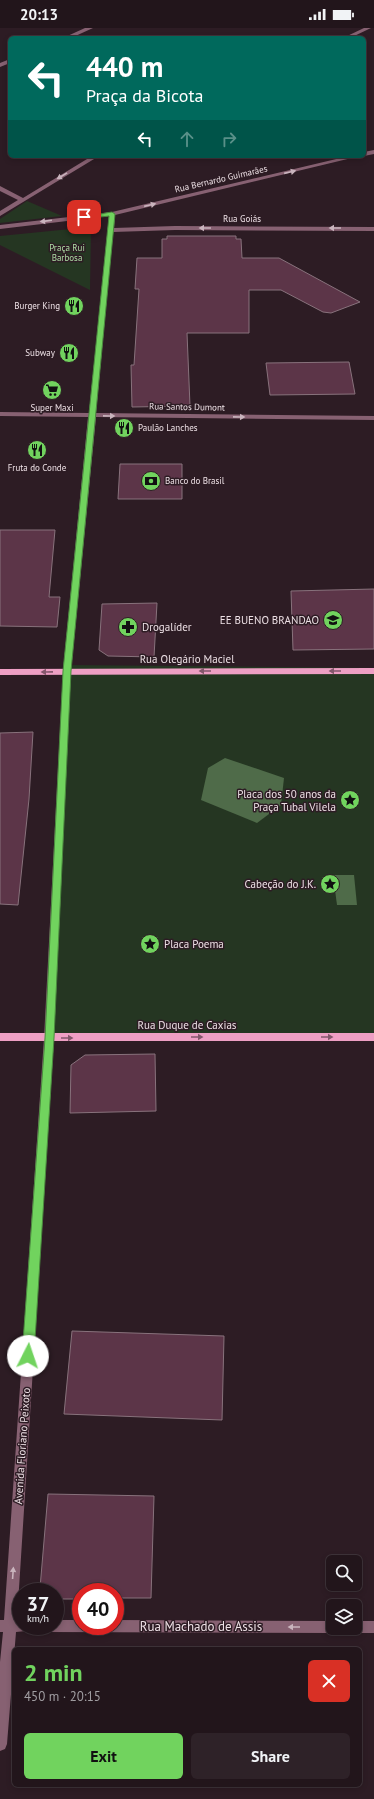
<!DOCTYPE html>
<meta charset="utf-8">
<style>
body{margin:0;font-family:"PT Sans",sans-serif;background:#2e2228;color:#f1f3f6;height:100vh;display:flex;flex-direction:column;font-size:15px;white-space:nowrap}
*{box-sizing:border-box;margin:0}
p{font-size:13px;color:#a29fa3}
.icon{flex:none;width:22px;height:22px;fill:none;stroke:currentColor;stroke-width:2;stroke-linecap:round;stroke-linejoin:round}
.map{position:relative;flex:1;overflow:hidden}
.sheet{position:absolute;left:12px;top:1619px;width:350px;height:140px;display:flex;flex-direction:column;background:#22151b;border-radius:6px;box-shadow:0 2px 6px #0003,0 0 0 1px #3f343a}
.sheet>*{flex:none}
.top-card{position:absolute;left:8px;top:8px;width:358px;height:122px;border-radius:6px;box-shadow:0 2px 6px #0003,0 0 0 1px #3f343a;background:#00695c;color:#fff;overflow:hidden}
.fabs{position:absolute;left:326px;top:1527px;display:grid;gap:8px}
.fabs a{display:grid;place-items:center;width:36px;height:36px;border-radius:6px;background:#22151b;box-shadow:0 2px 6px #0003,0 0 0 1px #3f343a;font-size:20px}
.speed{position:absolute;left:12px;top:1555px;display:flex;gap:8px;font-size:20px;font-weight:700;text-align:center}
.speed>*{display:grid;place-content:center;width:52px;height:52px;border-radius:50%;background:#22151b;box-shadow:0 2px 6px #0003,0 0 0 1px #3f343a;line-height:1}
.speed small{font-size:10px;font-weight:400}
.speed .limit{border:6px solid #d22;background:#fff;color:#111}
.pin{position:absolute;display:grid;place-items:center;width:34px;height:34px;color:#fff;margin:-17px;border-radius:8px;box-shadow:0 2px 6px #0006}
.me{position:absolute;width:44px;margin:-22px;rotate:4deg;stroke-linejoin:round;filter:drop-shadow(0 0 3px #0008)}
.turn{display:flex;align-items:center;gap:14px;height:84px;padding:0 12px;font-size:18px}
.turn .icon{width:52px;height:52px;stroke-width:2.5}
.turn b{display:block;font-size:28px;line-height:34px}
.lanes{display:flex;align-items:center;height:38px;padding:0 12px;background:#0003;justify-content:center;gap:20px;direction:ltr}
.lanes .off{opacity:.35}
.round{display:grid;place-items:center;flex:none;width:42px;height:42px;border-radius:6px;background:#2e2228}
.overview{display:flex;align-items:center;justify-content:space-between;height:68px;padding:0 12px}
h1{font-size:24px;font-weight:800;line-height:30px;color:#71d35e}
.cta{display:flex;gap:8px;margin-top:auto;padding:8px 12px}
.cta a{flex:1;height:46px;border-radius:6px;background:#71d35e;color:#111;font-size:16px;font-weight:800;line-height:46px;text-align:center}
.cta a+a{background:#2e2228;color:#f1f3f6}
.status{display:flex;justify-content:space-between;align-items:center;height:28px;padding:0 20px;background:#22151b;direction:ltr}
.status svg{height:11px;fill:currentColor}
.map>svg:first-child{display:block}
.green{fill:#253622}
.water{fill:#4f6b49}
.building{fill:#5c3548;stroke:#88727c}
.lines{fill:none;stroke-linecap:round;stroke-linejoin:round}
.minor{fill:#876172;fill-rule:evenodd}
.major{fill:#ee9fc4;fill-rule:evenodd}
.oneway{fill:#c9b4bd}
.oneway2{fill:#84576c}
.route{fill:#71d35e;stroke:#49893d}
.labels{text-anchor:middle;stroke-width:3;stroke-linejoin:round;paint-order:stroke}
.far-street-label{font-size:9px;fill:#ede0e5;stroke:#2d1c24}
.far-park-label{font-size:9px;fill:#aedea5;stroke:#2d1c24}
.far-poi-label{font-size:9px;fill:#ede0e5;stroke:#2d1c24;text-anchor:end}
.poi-label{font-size:11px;fill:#ede0e5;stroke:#2d1c24;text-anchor:end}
.street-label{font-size:11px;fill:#ede0e5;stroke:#2d1c24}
.near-street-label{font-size:13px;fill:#ede0e5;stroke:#2d1c24}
</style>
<div class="status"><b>20:13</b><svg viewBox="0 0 49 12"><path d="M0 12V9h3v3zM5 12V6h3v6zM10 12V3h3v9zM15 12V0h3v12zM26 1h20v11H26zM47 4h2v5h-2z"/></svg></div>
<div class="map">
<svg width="374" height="1771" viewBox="0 0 374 1771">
<rect width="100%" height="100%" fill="#2d1c24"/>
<g class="green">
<polygon points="27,173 62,188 0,195 0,191"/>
<polygon points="91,199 90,262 0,217 0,208"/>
<polygon points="67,637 374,640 374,1009 49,1010"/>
</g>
<g class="water">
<polygon points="225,730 284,750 281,777 257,795 201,772 208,740"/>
<polygon points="333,847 354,847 357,877 337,877"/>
</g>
<g class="building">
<polygon points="167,208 236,208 236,211 241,211 242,230 279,230 360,274 331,285 323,284 281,262 249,262 249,305 187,305 190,378 132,379 131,337 134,337 139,261 135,261 137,230 162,230 162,211 167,211"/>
<polygon points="349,334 355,366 270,367 266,335"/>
<polygon points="120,436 182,436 182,471 118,471"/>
<polygon points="0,502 55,502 49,569 60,569 57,599 0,598"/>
<polygon points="374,561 374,621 293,622 291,563"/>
<polygon points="157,575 154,629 108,628 99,622 102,576"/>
<polygon points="33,704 29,771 18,877 0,876 0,705"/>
<polygon points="155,1026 156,1083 70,1085 71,1037 85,1027"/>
<polygon points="72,1303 224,1308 222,1392 64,1386"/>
<polygon points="48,1466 154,1468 151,1570 115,1570 115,1564 81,1564 81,1571 56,1571 55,1564 46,1564 40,1560"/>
</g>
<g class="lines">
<g class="minor">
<polygon points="85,0 93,0 71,10 63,10"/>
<polygon points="364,0 371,0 350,10 343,10"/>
<polygon points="10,31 10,35 0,39 0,35"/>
<polygon points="374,122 374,126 364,128 364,124"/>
<polygon points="92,128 99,128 0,188 0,183 18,172 0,163 0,158 23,170"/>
<polygon points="349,128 360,128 115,187 114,200 175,198 374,199 374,203 175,202 113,204 96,385 374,388 374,392 96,389 71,643 54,1010 17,1592 21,1592 21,1598 28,1598 26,1603 16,1604 7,1716 5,1721 0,1723 0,1634 3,1604 0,1604 0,1592 4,1592 44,1010 63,643 88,389 0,388 0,384 89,385 109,188 0,201 0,197 112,184"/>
<polygon points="55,1592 81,1592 81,1598 115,1598 115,1592 333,1593 333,1600 339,1600 338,1604 333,1605 45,1604 40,1603 38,1598 55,1598"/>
<polygon points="355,1593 374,1593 374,1605 355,1605 350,1604 349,1600 355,1600"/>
</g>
<g class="major">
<polygon points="374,640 374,646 0,647 0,641"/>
<rect x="0" y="1005" width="374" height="8"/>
</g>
</g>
<defs><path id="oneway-solid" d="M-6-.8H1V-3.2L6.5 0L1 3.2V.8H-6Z"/></defs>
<g class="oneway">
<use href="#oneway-solid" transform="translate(290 144) rotate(-13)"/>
<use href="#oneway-solid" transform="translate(62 148) rotate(149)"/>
<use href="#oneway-solid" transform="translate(150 177) rotate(-13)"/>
<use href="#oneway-solid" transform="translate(46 193) rotate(173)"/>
<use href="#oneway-solid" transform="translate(205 200) rotate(-180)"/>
<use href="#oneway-solid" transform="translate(335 200) rotate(-180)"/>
<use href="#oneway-solid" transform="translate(109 388) rotate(1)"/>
<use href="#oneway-solid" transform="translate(239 389) rotate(1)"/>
<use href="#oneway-solid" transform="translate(13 1545) rotate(-86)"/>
<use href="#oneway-solid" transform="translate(294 1599) rotate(-180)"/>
</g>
<g class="oneway2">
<use href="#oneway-solid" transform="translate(205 643) rotate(-180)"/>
<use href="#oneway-solid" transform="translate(335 643) rotate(-180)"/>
<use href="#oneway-solid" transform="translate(47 644) rotate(179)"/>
<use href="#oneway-solid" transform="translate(197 1009)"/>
<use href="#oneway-solid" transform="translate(327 1009)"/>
<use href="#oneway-solid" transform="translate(67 1010)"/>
</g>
<polygon class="route" points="112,184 115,186 71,643 54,1010 34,1328 32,1331 28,1333 24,1331 22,1328 45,1010 63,643 109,188 84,191 81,189"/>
<defs>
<g id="restaurant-disc" transform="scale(1)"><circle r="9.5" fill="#71d35e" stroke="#2d1c24"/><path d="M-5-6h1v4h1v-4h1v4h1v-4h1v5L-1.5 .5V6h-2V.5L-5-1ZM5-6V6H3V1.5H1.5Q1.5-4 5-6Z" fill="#111"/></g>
<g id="supermarket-disc" transform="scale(1)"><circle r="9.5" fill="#71d35e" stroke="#2d1c24"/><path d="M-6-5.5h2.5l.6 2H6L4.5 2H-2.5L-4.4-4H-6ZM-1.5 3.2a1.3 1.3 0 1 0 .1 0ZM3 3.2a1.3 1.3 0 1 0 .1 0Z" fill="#111"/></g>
<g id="bank-disc" transform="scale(1)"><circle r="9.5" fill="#71d35e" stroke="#2d1c24"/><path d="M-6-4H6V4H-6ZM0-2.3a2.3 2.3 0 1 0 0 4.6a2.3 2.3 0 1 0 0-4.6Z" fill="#111"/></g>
<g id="school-disc" transform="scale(1)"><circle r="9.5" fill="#71d35e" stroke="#2d1c24"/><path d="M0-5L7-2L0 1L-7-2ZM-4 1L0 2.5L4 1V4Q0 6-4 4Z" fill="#111"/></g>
<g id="pharmacy-disc" transform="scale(1)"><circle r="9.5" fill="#71d35e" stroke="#2d1c24"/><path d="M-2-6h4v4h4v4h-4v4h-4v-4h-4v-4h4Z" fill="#111"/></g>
<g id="sight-disc" transform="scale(1)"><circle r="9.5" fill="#71d35e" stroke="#2d1c24"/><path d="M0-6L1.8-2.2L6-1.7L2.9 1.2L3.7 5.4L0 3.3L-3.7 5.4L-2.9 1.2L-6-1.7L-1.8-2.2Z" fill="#111"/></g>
</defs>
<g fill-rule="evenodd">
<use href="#restaurant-disc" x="74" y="278"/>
<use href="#restaurant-disc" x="69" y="325"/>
<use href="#supermarket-disc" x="52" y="362"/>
<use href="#restaurant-disc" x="124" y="400"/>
<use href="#restaurant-disc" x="37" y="422"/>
<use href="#bank-disc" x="151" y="453"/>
<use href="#school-disc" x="333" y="592"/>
<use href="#pharmacy-disc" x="128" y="599"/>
<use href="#sight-disc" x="350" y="772"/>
<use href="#sight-disc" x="330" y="856"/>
<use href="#sight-disc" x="150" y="916"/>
</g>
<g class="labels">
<g class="far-street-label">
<text transform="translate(221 151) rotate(-13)" y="3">Rua Bernardo Guimarães</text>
<text x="242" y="194">Rua Goiás</text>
<text transform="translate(187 379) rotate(1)" y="3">Rua Santos Dumont</text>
</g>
<g class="far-park-label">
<text x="67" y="223">Praça Rui<tspan x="67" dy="10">Barbosa</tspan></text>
</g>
<g class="far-poi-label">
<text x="60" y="281">Burger King</text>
<text x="55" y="328">Subway</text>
<text x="52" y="383" text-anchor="middle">Super Maxi</text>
<text x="138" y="403" text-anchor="start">Paulão Lanches</text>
<text x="37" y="443" text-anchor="middle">Fruta do Conde</text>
<text x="165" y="456" text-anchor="start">Banco do Brasil</text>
</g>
<g class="poi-label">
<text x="319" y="596">EE BUENO BRANDAO</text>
<text x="142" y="603" text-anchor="start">Drogalíder</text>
<text x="336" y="770">Placa dos 50 anos da<tspan x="336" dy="13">Praça Tubal Vilela</tspan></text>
<text x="316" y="860">Cabeção do J.K.</text>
<text x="164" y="920" text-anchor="start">Placa Poema</text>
</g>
<g class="street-label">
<text x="187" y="635">Rua Olegário Maciel</text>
<text x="187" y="1001">Rua Duque de Caxias</text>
<text transform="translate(22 1418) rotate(-86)" y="4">Avenida Floriano Peixoto</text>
</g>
<g class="near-street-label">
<text x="201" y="1603">Rua Machado de Assis</text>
</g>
</g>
</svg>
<div class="fabs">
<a><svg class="icon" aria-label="search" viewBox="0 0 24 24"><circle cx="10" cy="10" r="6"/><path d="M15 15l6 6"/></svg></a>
<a><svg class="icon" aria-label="layers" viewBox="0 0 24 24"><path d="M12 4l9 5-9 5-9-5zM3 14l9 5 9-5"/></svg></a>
</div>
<div class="speed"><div>37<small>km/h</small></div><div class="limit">40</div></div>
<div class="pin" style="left:84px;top:189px;background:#d93025"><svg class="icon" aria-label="arrive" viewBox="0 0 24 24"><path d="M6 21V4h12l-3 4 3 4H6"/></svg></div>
<svg class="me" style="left:28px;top:1328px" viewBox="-20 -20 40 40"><circle r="19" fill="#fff"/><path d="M0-13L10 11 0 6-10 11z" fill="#71d35e"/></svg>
<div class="top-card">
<div class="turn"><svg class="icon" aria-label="left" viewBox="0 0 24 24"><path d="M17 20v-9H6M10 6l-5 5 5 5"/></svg><div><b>440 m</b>Praça da Bicota</div></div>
<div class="lanes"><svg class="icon" aria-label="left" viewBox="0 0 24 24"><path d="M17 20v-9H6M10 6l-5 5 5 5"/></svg><svg class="icon off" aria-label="ahead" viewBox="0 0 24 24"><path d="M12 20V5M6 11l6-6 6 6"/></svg><svg class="icon off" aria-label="right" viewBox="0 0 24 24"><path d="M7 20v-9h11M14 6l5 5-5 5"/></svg></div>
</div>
<section class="sheet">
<div class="overview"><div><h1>2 min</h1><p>450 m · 20:15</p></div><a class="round" style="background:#d93025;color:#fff"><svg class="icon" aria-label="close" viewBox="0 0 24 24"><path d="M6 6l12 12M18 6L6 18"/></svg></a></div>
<div class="cta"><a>Exit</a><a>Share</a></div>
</section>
</div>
